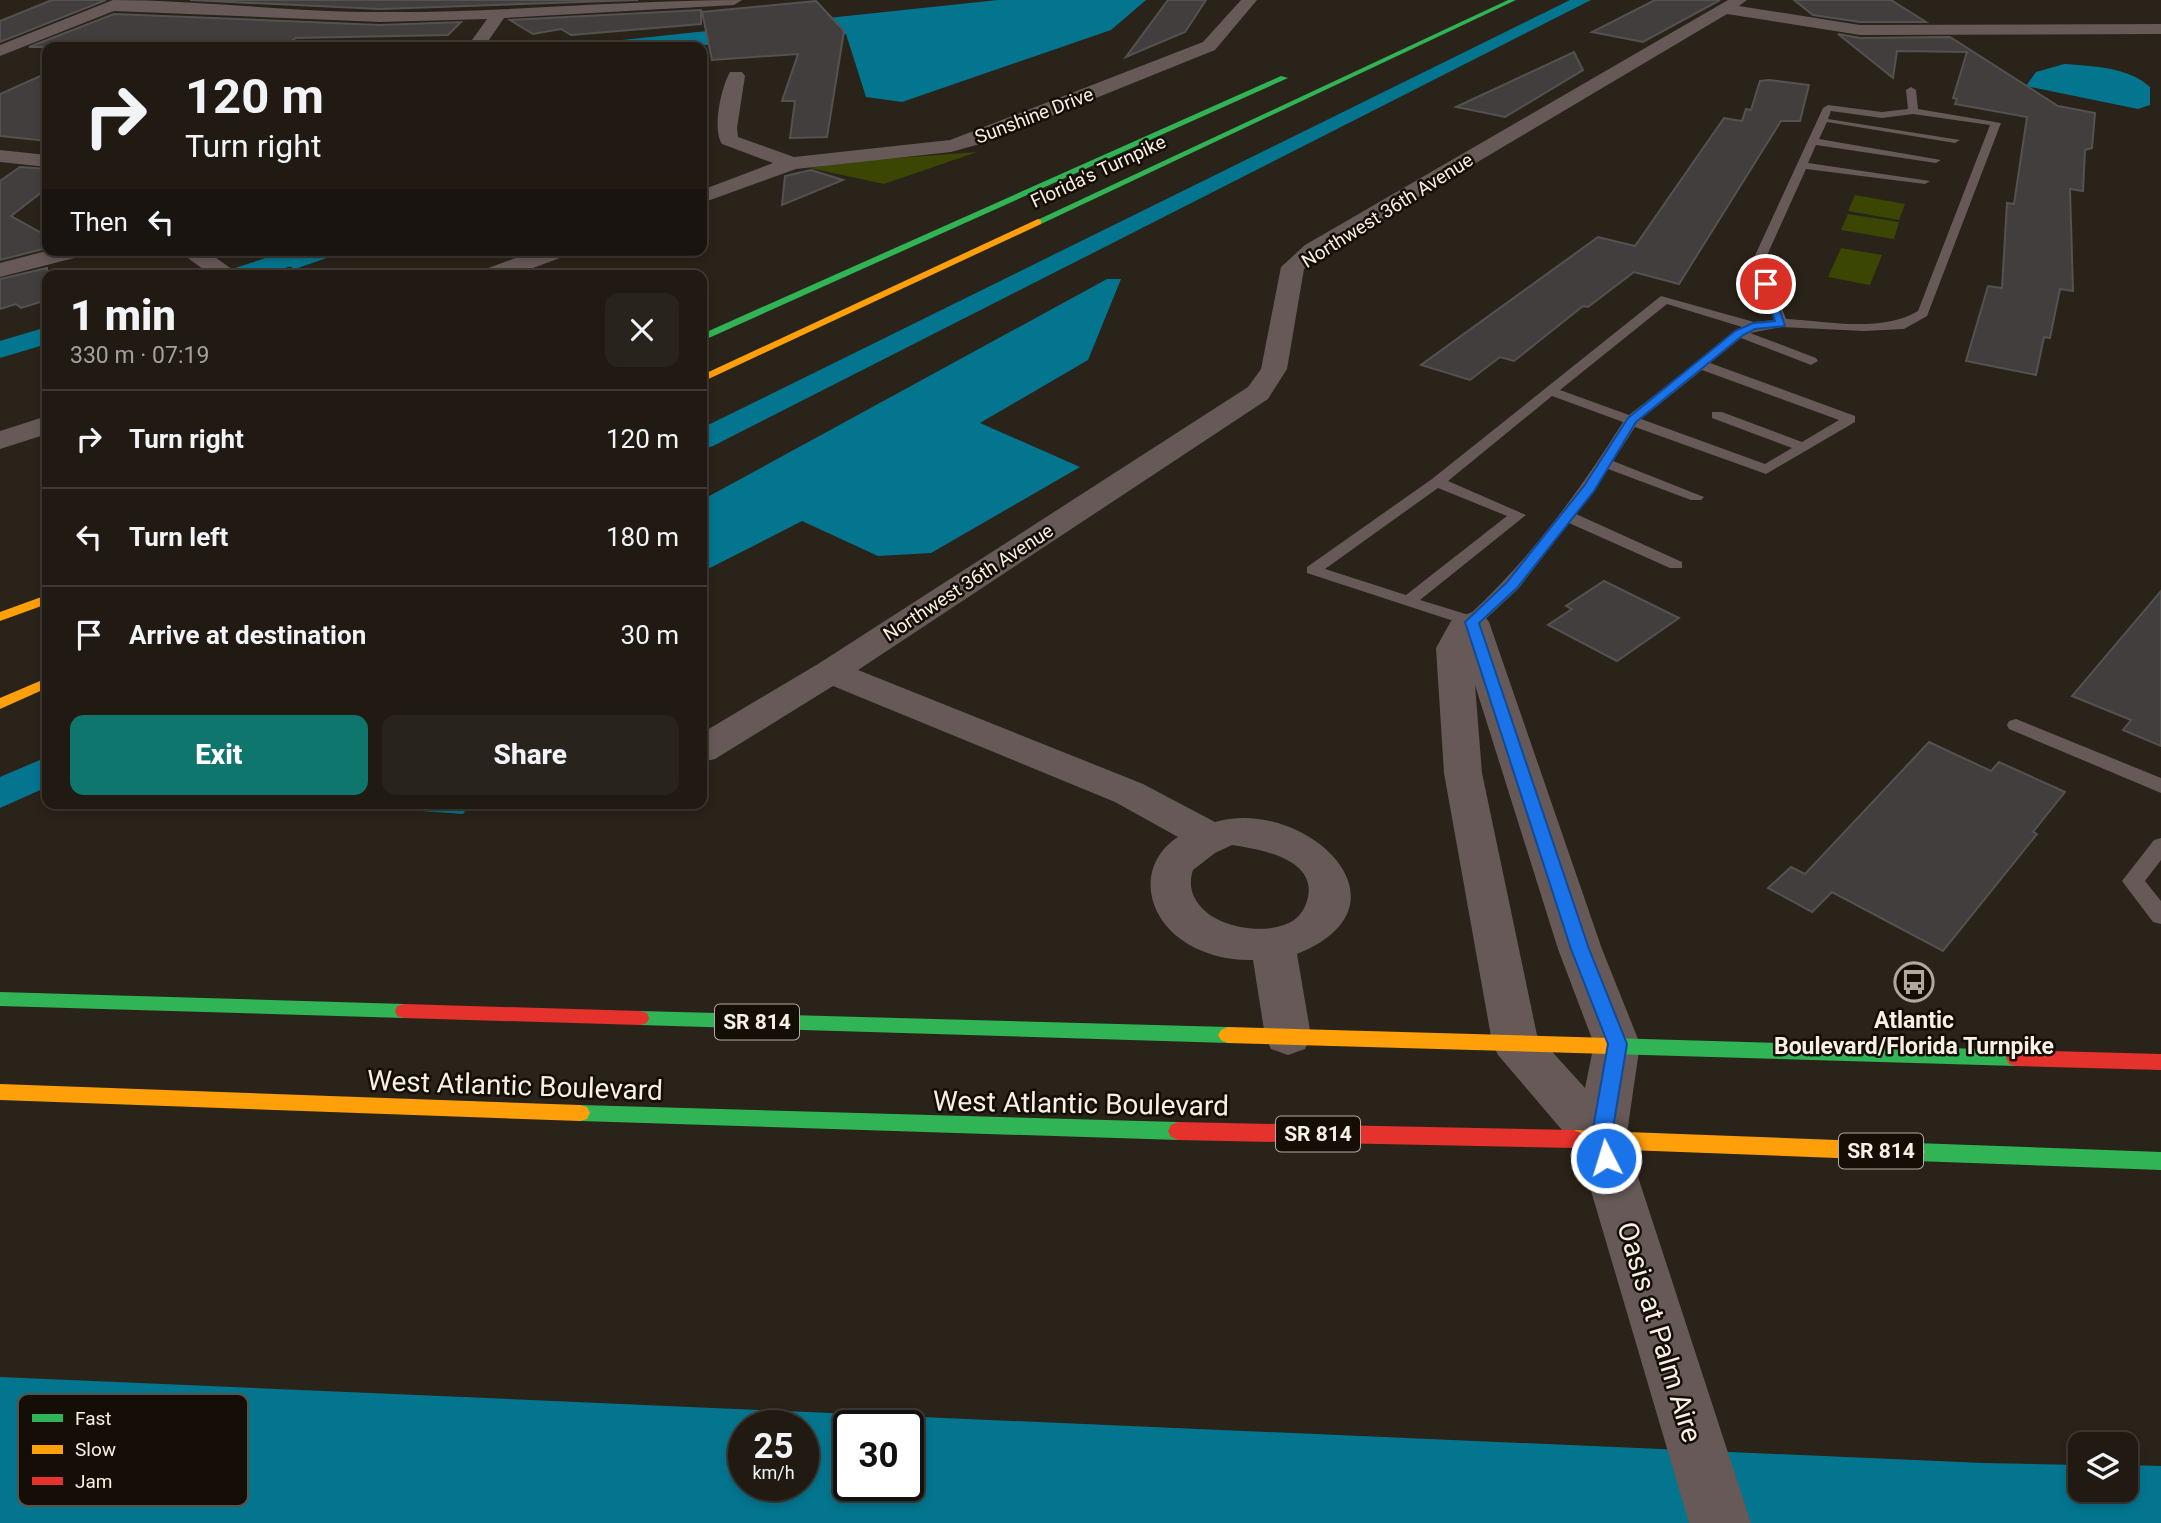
<!DOCTYPE html>
<meta charset="utf-8">
<style>
body{margin:0;font-family:Roboto,sans-serif;background:#28231c;color:#f1f3f6;height:100vh;display:flex;flex-direction:column;font-size:26px;white-space:nowrap}
*{box-sizing:border-box;margin:0}
p{font-size:23px;color:#a2a1a0}
.icon{flex:none;width:38px;height:38px;fill:none;stroke:currentColor;stroke-width:2;stroke-linecap:round;stroke-linejoin:round}
.map{position:relative;flex:1;overflow:hidden}
.side{position:absolute;left:42px;top:270px;width:665px;height:539px;display:flex;flex-direction:column;background:#201a13;border-radius:14px;box-shadow:0 4px 10px #0003,0 0 0 2px #3d3833}
.side>*{flex:none}
.top-card{position:absolute;left:42px;top:42px;width:665px;height:214px;border-radius:14px;box-shadow:0 4px 10px #0003,0 0 0 2px #3d3833;background:#201a13;color:#f1f3f6;overflow:hidden}
.controls{position:absolute;left:2068px;top:1432px;display:grid;gap:14px}
.controls a{display:grid;place-items:center;width:70px;height:70px;border-radius:14px;background:#201a13;box-shadow:0 4px 10px #0003,0 0 0 2px #3d3833;font-size:35px}
.speed{position:absolute;left:728px;top:1410px;display:flex;gap:14px;font-size:35px;font-weight:700;text-align:center}
.speed>*{display:grid;place-content:center;width:91px;height:91px;border-radius:50%;background:#201a13;box-shadow:0 4px 10px #0003,0 0 0 2px #3d3833;line-height:1}
.speed small{font-size:18px;font-weight:400}
.speed .limit{border:4px solid #111;border-radius:10px;background:#fff;color:#111}
.pin{position:absolute;display:grid;place-items:center;width:60px;height:60px;color:#fff;margin:-30px;border:4px solid #fff;border-radius:50%;box-shadow:0 2px 7px #0007}
.me{position:absolute;width:77px;margin:-38px;rotate:355deg;stroke-linejoin:round;filter:drop-shadow(0 0 5px #0008)}
.turn{display:flex;align-items:center;gap:24px;height:147px;padding:0 28px;font-size:32px}
.turn .icon{width:91px;height:91px;stroke-width:2.5}
.turn b{display:block;font-size:49px;line-height:60px}
.then{display:flex;align-items:center;height:66px;padding:0 28px;background:#0003;gap:14px;font-size:26px}
.round{display:grid;place-items:center;flex:none;width:74px;height:74px;border-radius:14px;background:#28231c}
.summary{display:flex;align-items:center;justify-content:space-between;height:119px;padding:0 28px}
h1{font-size:42px;font-weight:800;line-height:52px}
.button{display:flex;gap:14px;margin-top:auto;padding:14px 28px}
.button a{flex:1;height:80px;border-radius:14px;background:#0f766e;color:#fff;font-size:28px;font-weight:800;line-height:80px;text-align:center}
.button a+a{background:#28231c;color:#f1f3f6}
ul{padding:0;list-style:none}
li{display:flex;align-items:center;gap:21px;height:98px;padding:0 28px;border-top:2px solid #3d3833}
li div{flex:1}
li b{display:block;font-size:26px}
li em{font-style:normal}
.map>svg:first-child{display:block}
.green{fill:#3c4603}
.water{fill:#04758f;fill-rule:evenodd}
.lines{fill:none;stroke-linecap:round;stroke-linejoin:round}
.canal{fill:#04758f;fill-rule:evenodd}
.building{fill:#423e3e;stroke:#545151;stroke-width:2}
.lane{fill:#665958;fill-rule:evenodd}
.street{fill:#665958;fill-rule:evenodd}
.fast{fill:#30b455;fill-rule:evenodd}
.slow{fill:#ff9f0a;fill-rule:evenodd}
.jam{fill:#e5322d;fill-rule:evenodd}
.route{fill:#1a73e8;stroke:#114b97;stroke-width:2}
.labels{text-anchor:middle;stroke-width:5;stroke-linejoin:round;paint-order:stroke}
.far-street-label{font-size:19px;fill:#f9f0e5;stroke:#140e07}
.shield{fill:#140e07;stroke:#b4aca2;stroke-width:2}
.shield-label{font-size:21px;font-weight:bold;fill:#f9f0e5}
.poi-label{font-size:23px;font-weight:bold;fill:#f9f0e5;stroke:#140e07}
.near-street-label{font-size:28px;fill:#f9f0e5;stroke:#140e07}
.key{fill:#140e07;stroke:#59524a;stroke-width:2}
.key-label{font-size:19px;fill:#f9f0e5}
</style>
<div class="map">
<svg width="2161" height="1523" viewBox="0 0 2161 1523">
<rect width="100%" height="100%" fill="#2a2319"/>
<g class="green">
<polygon points="977,152 884,184 810,168 843,162"/>
<polygon points="1855,195 1905,204 1899,220 1848,211"/>
<polygon points="1848,214 1899,222 1894,239 1841,230"/>
<polygon points="1841,248 1882,255 1870,285 1828,277"/>
</g>
<g class="water">
<polygon points="998,0 1146,0 1111,30 902,102 866,97 846,34 680,47 598,47 622,40"/>
<path d="M2064,64C2093,66 2128,67 2150,87V105L2138,109L2026,86L2036,72Z"/>
<polygon points="288,250 350,250 295,269 271,257"/>
<polygon points="1107,279 1121,279 1088,360 980,423 1080,467 931,553 878,556 802,521 702,572 702,500"/>
<polygon points="309,803 471,803 463,814"/>
<path d="M0,1377L1983,1463L2081,1465V1489H2126V1465L2161,1466V1523H0ZM744,1426H803V1486H744ZM849,1426H908V1486H849Z"/>
</g>
<g class="lines">
<g class="canal">
<polygon points="1570,0 1591,0 713,446 702,449 702,428"/>
<polygon points="290,250 327,250 324,255 264,275 226,275 229,270"/>
<polygon points="47,327 47,344 0,358 0,341"/>
<polygon points="47,757 47,787 0,808 0,777"/>
</g>
</g>
<g class="building">
<polygon points="52,0 106,0 0,42 0,21"/>
<polygon points="190,0 638,0 380,9"/>
<polygon points="1168,0 1206,0 1185,32 1126,57"/>
<polygon points="1655,0 1720,0 1643,42 1592,32"/>
<polygon points="1794,0 1891,0 1926,22 1860,22 1813,15"/>
<polygon points="816,1 844,31 827,137 790,138 795,101 782,101 798,54 712,60 702,12"/>
<polygon points="701,10 701,24 571,35 561,29 533,34 510,20"/>
<polygon points="114,14 380,25 461,22 448,35 296,38 283,47 29,47"/>
<polygon points="1838,34 1860,38 1950,37 2058,106 2095,113 2092,148 2085,150 2083,191 2070,189 2073,291 2060,289 2050,338 2044,337 2036,375 1966,361 1988,286 2002,288 2007,203 2014,204 2027,117 1955,104 1957,99 1953,98 1967,52 1897,51 1893,78"/>
<polygon points="1574,52 1583,70 1505,117 1456,107"/>
<polygon points="47,73 47,141 0,136 0,94"/>
<polygon points="1769,80 1809,85 1800,121 1781,121 1679,284 1634,272 1588,307 1583,306 1514,361 1500,357 1470,380 1421,365 1598,237 1635,246 1724,118 1742,121 1746,109 1751,110 1760,81"/>
<polygon points="20,167 47,169 47,188 11,216 47,236 47,248 0,260 0,181"/>
<polygon points="811,170 843,180 782,205 785,176"/>
<polygon points="47,268 47,300 21,308 16,304 0,309 0,279"/>
<polygon points="1604,581 1679,618 1617,661 1548,625 1572,609 1566,606"/>
<polygon points="2161,591 2161,746 2123,730 2131,720 2072,696"/>
<polygon points="1929,742 1991,771 1999,762 2065,792 2033,832 2037,834 1943,951 1832,892 1812,912 1768,888 1791,867 1805,874"/>
</g>
<g class="lines">
<g class="lane">
<path d="M1911,87L1916,90L1918,109L2001,123L1927,316L1904,329L1864,331L1781,327L1750,333L1816,358L1818,361L1811,365L1741,338L1710,363L1855,416V422L1766,474L1635,427L1613,461L1704,497L1701,500H1691L1608,469L1576,514L1682,562V568H1670L1569,523L1518,589L1478,626L1472,627L1307,573V567L1432,479L1661,296L1754,322L1774,320L1752,262L1823,108L1828,105L1882,112L1908,109L1906,90ZM1831,111L1882,118L1913,114L1990,125L1918,311C1882,333 1827,321 1786,319L1764,262L1806,169L1925,184L1930,181L1808,163L1816,145L1936,163L1941,160L1819,139L1827,122L1955,143L1960,140L1828,119ZM1667,304L1742,327L1629,415L1560,390ZM1702,370L1839,420L1802,442L1722,412H1712V418L1792,448L1765,464L1641,419ZM1552,396L1623,422C1579,492 1530,559 1469,615L1420,600L1526,515L1448,481ZM1438,488L1507,516L1406,595L1325,569Z"/>
<polygon points="2016,719 2161,778 2161,793 2009,729 2007,725 2009,721"/>
<polygon points="2161,838 2161,860 2145,881 2161,901 2161,924 2153,922 2122,881 2154,840"/>
</g>
<g class="street">
<path d="M113,0C195,0 292,12 380,12C501,13 621,0 742,0L734,5L504,18L484,47H467L487,19L380,22L114,11L0,56V45Z"/>
<path d="M1241,0H1257L1215,50L987,142L951,152L796,169L702,203V190L773,163L722,144C712,129 721,88 730,72H742L745,76L737,128L738,137L794,157L950,140L1203,42Z"/>
<path d="M1728,0H1747L1739,6L1860,25L2161,24V34L1860,35L1727,14L1321,255L1304,269L1287,369L1268,399L858,670L1143,784L1215,822C1304,796 1421,904 1297,954L1311,1036L1305,1049L1288,1055L1271,1049L1265,1036L1253,960C1229,961 1201,954 1182,940C1144,914 1138,863 1178,837L1115,802L833,686L715,759L702,762V733L818,664L1248,387L1261,369L1281,267L1305,245ZM1232,845C1258,849 1316,858 1308,897C1306,906 1302,914 1294,920C1271,936 1222,929 1203,909C1192,898 1188,885 1193,870L1215,853Z"/>
<polygon points="0,150 47,155 47,167 0,162"/>
<polygon points="50,250 89,250 86,255 0,277 0,263"/>
<polygon points="177,250 205,250 240,275 211,275"/>
<polygon points="537,250 571,250 568,255 514,275 479,275 483,270"/>
<polygon points="47,416 47,434 0,449 0,431"/>
<path d="M1472,612L1484,615L1489,622L1602,949L1640,1044L1626,1140L1751,1523H1689L1579,1150L1498,1055L1492,1042L1444,773L1436,648L1451,621ZM1475,685L1558,949L1594,1044L1585,1088L1537,1035L1482,773Z"/>
</g>
<g class="fast">
<polygon points="1508,0 1516,0 1041,224 1033,222"/>
<polygon points="1281,76 1288,78 702,341 702,334"/>
<polygon points="0,992 404,1004 411,1006 413,1011 411,1016 404,1018 0,1006"/>
<polygon points="640,1011 1228,1027 1235,1030 1238,1035 1235,1040 1228,1043 640,1025 633,1023 631,1018 633,1013"/>
<polygon points="1610,1038 2016,1050 2023,1052 2026,1058 2023,1064 2016,1066 1610,1054 1603,1051 1600,1046 1603,1041"/>
<polygon points="580,1105 1178,1122 1185,1125 1188,1131 1185,1137 1178,1140 580,1121 573,1119 570,1113 573,1107"/>
<polygon points="1915,1143 2161,1152 2161,1170 1915,1161 1908,1158 1905,1152 1908,1146"/>
</g>
<g class="slow">
<polygon points="1038,219 1041,220 1041,224 702,382 702,375"/>
<polygon points="47,595 47,604 0,621 0,612"/>
<polygon points="47,678 47,688 0,709 0,698"/>
<polygon points="1228,1027 1610,1038 1617,1041 1620,1046 1617,1051 1610,1054 1228,1043 1221,1040 1218,1035 1221,1030"/>
<polygon points="0,1084 580,1105 587,1107 590,1113 587,1119 580,1121 0,1100"/>
<polygon points="1574,1130 1915,1143 1922,1146 1925,1152 1922,1158 1915,1161 1574,1148 1567,1145 1564,1139 1567,1133"/>
</g>
<g class="jam">
<polygon points="404,1004 640,1011 647,1013 649,1018 647,1023 640,1025 404,1018 397,1016 395,1011 397,1006"/>
<polygon points="2016,1050 2161,1054 2161,1070 2016,1066 2009,1064 2006,1058 2009,1052"/>
<polygon points="1178,1122 1574,1130 1581,1133 1584,1139 1581,1145 1574,1148 1178,1140 1171,1137 1168,1131 1171,1125"/>
</g>
</g>
<polygon class="route" points="1762,282 1771,284 1785,326 1755,329 1743,335 1636,422 1594,491 1517,588 1479,623 1589,949 1627,1044 1611,1140 1617,1158 1614,1165 1606,1167 1599,1165 1591,1140 1608,1044 1571,949 1465,622 1507,582 1584,486 1628,418 1735,331 1753,323 1775,321"/>
<defs>
<g id="bus-ring" transform="scale(2.0125)"><circle r="9.5" fill="#140e07" stroke="#b1a89e" stroke-width="1.5"/><path d="M-5-6H5V4H4V6H2V4H-2V6H-4V4H-5ZM-3.5-4V0h7V-4ZM-3.5 1.2v1.5H-2V1.2ZM2 1.2v1.5H3.5V1.2Z" fill="#b1a89e"/></g>
</defs>
<g fill-rule="evenodd">
<use href="#bus-ring" x="1914" y="982"/>
</g>
<g class="labels">
<g class="far-street-label">
<text transform="translate(1034 115) rotate(-21)" y="7">Sunshine Drive</text>
<text transform="translate(1098 171) rotate(-25)" y="7">Florida's Turnpike</text>
<text transform="translate(1387 210) rotate(-32)" y="7">Northwest 36th Avenue</text>
<text transform="translate(968 582) rotate(-33)" y="7">Northwest 36th Avenue</text>
</g>
<g class="shield">
<rect x="715" y="1004.5" width="84" height="35" rx="5"/>
<rect x="1276" y="1116.5" width="84" height="35" rx="5"/>
<rect x="1839" y="1133.5" width="84" height="35" rx="5"/>
</g>
<g class="shield-label">
<text x="757" y="1029">SR 814</text>
<text x="1318" y="1141">SR 814</text>
<text x="1881" y="1158">SR 814</text>
</g>
<g class="poi-label">
<text x="1914" y="1028">Atlantic<tspan x="1914" dy="26">Boulevard/Florida Turnpike</tspan></text>
</g>
<g class="near-street-label">
<text transform="translate(515 1085) rotate(2)" y="10">West Atlantic Boulevard</text>
<text transform="translate(1081 1103) rotate(1)" y="10">West Atlantic Boulevard</text>
<text transform="translate(1660 1332) rotate(73)" y="10">Oasis at Palm Aire</text>
</g>
</g>
<rect x="18" y="1394" width="230" height="112" rx="10" class="key"/>
<rect x="32" y="1414" width="31" height="8" fill="#30b455"/>
<rect x="32" y="1445" width="31" height="9" fill="#ff9f0a"/>
<rect x="32" y="1477" width="31" height="8" fill="#e5322d"/>
<g class="key-label">
<text x="75" y="1425">Fast</text>
<text x="75" y="1456">Slow</text>
<text x="75" y="1488">Jam</text>
</g>
</svg>
<div class="controls">
<a><svg class="icon" aria-label="layers" viewBox="0 0 24 24"><path d="M12 4l9 5-9 5-9-5zM3 14l9 5 9-5"/></svg></a>
</div>
<div class="speed"><div>25<small>km/h</small></div><div class="limit">30</div></div>
<div class="pin" style="left:1766px;top:284px;background:#d93025"><svg class="icon" aria-label="arrive" viewBox="0 0 24 24"><path d="M6 21V4h12l-3 4 3 4H6"/></svg></div>
<svg class="me" style="left:1606px;top:1158px" viewBox="-20 -20 40 40"><circle r="17" fill="#1a73e8" stroke="#fff" stroke-width="3"/><path d="M0-11L8 9 0 5-8 9z" fill="#fff"/></svg>
<div class="top-card">
<div class="turn"><svg class="icon" aria-label="right" viewBox="0 0 24 24"><path d="M7 20v-9h11M14 6l5 5-5 5"/></svg><div><b>120 m</b>Turn right</div></div>
<div class="then">Then<svg class="icon" aria-label="left" viewBox="0 0 24 24"><path d="M17 20v-9H6M10 6l-5 5 5 5"/></svg></div>
</div>
<section class="side">
<div class="summary"><div><h1>1 min</h1><p>330 m · 07:19</p></div><a class="round"><svg class="icon" aria-label="close" viewBox="0 0 24 24"><path d="M6 6l12 12M18 6L6 18"/></svg></a></div>
<ul>
<li><svg class="icon" aria-label="right" viewBox="0 0 24 24"><path d="M7 20v-9h11M14 6l5 5-5 5"/></svg><div><b>Turn right</b></div><em>120 m</em></li>
<li><svg class="icon" aria-label="left" viewBox="0 0 24 24"><path d="M17 20v-9H6M10 6l-5 5 5 5"/></svg><div><b>Turn left</b></div><em>180 m</em></li>
<li><svg class="icon" aria-label="arrive" viewBox="0 0 24 24"><path d="M6 21V4h12l-3 4 3 4H6"/></svg><div><b>Arrive at destination</b></div><em>30 m</em></li>
</ul>
<div class="button"><a>Exit</a><a>Share</a></div>
</section>
</div>
